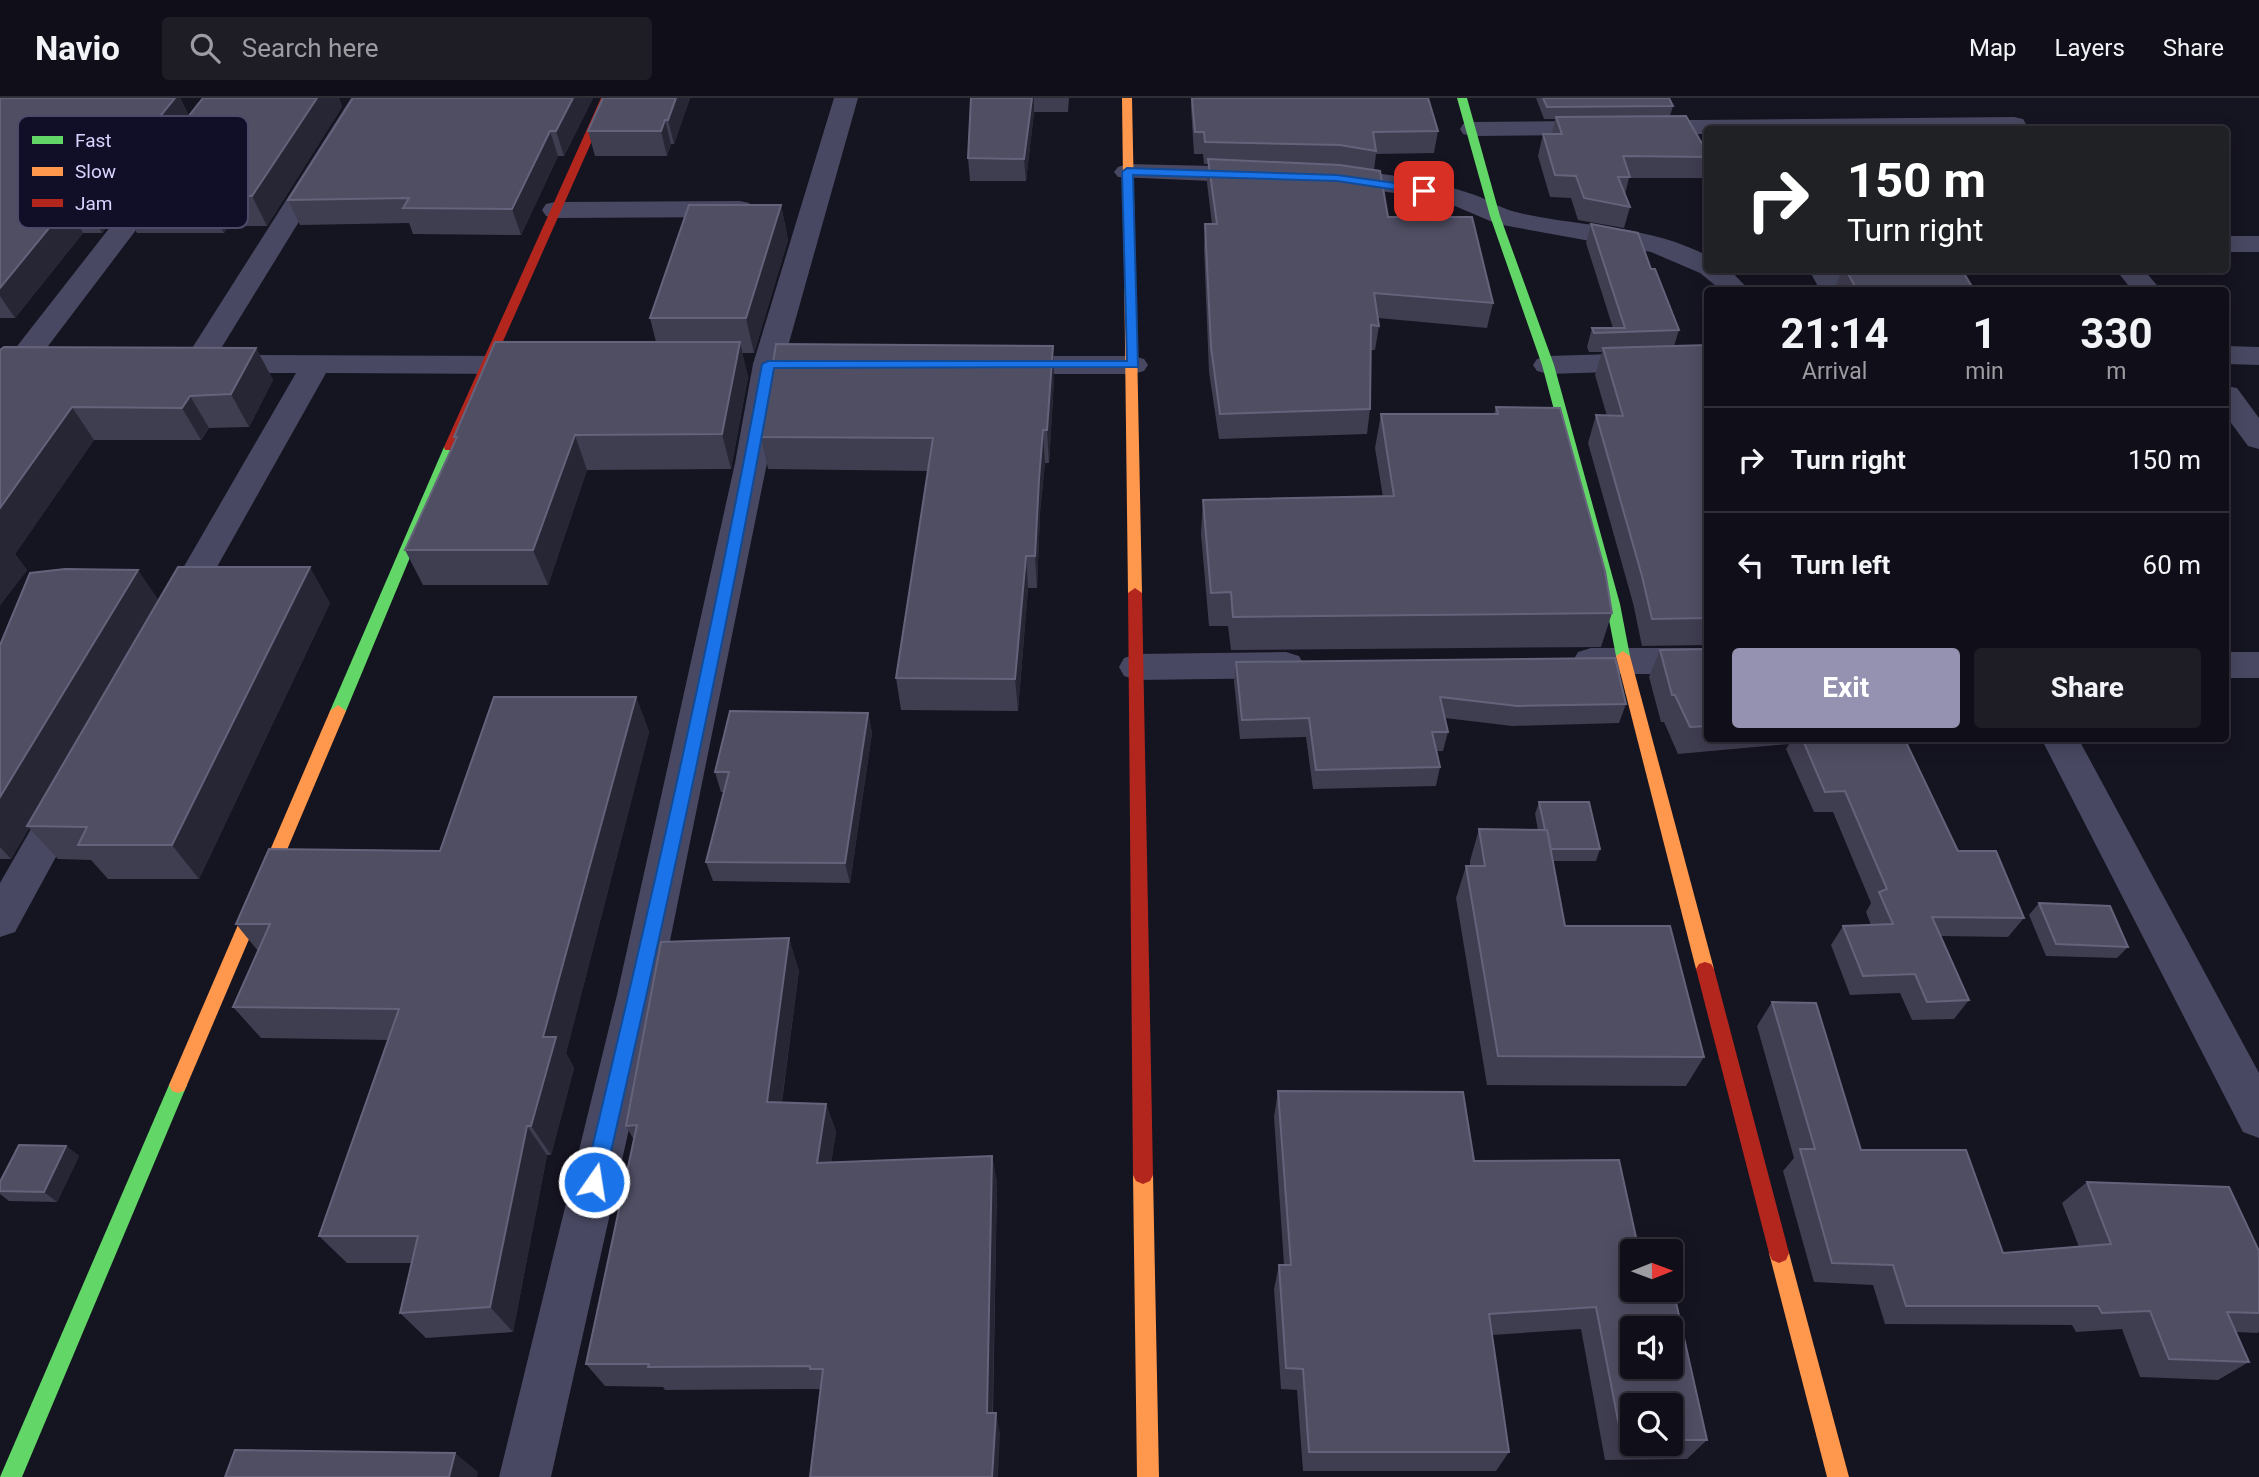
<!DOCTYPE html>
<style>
body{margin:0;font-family:Roboto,sans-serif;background:#1e1d26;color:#f1f3f6;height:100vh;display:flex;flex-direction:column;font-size:26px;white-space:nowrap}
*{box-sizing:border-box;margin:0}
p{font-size:23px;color:#9c9ca2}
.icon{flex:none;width:38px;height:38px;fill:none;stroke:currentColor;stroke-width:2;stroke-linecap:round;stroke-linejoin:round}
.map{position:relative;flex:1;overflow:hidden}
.sheet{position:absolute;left:1704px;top:189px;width:525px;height:455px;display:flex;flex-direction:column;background:#100f19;border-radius:7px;box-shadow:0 4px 18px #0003,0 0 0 2px #302f38}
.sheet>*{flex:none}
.banner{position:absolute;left:1704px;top:28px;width:525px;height:147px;border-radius:7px;box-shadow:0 4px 18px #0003,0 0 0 2px #302f38;background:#202124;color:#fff;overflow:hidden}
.needle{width:46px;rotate:89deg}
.controls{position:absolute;left:1620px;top:1141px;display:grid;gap:14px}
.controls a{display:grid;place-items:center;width:63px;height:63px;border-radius:7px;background:#100f19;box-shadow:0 4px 18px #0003,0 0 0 2px #302f38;font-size:35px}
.pin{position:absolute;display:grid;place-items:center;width:60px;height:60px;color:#fff;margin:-30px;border-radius:14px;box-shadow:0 4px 10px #0006}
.me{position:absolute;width:77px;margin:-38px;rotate:13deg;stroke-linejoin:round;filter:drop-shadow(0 0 5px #0008)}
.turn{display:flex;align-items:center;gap:24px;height:147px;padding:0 28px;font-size:32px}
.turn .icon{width:91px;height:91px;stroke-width:2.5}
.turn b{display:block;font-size:49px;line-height:60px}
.eta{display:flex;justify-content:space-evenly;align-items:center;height:119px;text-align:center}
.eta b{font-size:42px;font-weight:700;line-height:49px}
.cta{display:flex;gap:14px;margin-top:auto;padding:14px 28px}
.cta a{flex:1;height:80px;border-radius:7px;background:#9491b1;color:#fff;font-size:28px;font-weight:700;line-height:80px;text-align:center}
.cta a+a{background:#1e1d26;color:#f1f3f6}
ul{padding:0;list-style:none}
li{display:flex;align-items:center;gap:21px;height:105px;padding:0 28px;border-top:2px solid #302f38}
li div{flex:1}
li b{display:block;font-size:26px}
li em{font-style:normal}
header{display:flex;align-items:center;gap:42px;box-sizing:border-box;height:98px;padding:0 35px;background:#100f19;border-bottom:2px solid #302f38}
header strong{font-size:33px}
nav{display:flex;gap:38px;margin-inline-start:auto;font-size:24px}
.search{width:490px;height:63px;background:#1e1d26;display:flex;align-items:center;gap:18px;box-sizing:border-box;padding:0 24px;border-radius:7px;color:#9c9ca2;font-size:26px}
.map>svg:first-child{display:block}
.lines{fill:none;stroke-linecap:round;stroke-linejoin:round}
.street{fill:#484862;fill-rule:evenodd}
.fast{fill:#63d668;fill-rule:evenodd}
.slow{fill:#ff974d;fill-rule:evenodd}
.jam{fill:#b3261e;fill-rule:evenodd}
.wall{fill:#3f3d50;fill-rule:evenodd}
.shaded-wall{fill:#272635}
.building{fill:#4f4e63;stroke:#64637b;stroke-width:2;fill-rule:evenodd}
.route{fill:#1a73e8;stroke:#114b97;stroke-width:2}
.key{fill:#110e27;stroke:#4d4968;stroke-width:2}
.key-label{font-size:19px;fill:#d8d4ff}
</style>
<header>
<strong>Navio</strong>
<div class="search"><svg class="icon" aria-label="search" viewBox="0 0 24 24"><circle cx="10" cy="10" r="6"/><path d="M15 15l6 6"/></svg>Search here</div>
<nav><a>Map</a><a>Layers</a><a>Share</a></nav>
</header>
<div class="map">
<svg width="2259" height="1379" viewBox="0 0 2259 1379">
<rect width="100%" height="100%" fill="#151421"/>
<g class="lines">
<g class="street">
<polygon points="211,0 236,0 11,297 0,299 0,270"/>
<polygon points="351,0 375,0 217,257 523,258 534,261 538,267 534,273 523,276 326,275 186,524 174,527 162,524 157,515 296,275 197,275 186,272 182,266"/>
<polygon points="834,0 858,0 783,266 767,365 659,897 551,1379 499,1379 617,897 735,365 753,266"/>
<polygon points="2014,19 2023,21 2026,26 2023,31 1708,32 1708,36 1472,38 1463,36 1460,31 1463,26 1472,24"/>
<polygon points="1127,66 1258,69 1267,72 1271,77 1267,82 1258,85 1118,79 1114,74 1118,69"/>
<path d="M1332,72C1379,74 1430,81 1475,97C1491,103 1503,112 1520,115C1582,129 1650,127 1708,158V172H1730L1749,192H1721L1700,175L1651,154L1497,126L1455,108L1416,98L1323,85L1319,80L1323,75Z"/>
<polygon points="740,103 749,105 753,111 749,117 740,119 555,120 546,118 542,112 546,106 555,104"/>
<rect x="2226" y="138" width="33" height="16"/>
<polygon points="1809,172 1837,172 1848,192 1820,192"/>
<polygon points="2116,172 2144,172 2161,192 2132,192"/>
<polygon points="2226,248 2259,249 2259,267 2226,266"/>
<polygon points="1708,253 1708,271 1548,276 1537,273 1533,267 1537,261 1548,258"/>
<polygon points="1003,258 1133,258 1144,261 1148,267 1144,273 1133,276 1003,276 992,273 988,267 992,261"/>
<polygon points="2226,288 2237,290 2259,320 2259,351 2248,348 2226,318"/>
<polygon points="1591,550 1708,550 1708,576 1591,576 1578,572 1573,563 1578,554"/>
<polygon points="1286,554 1299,558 1304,567 1299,576 1286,580 1137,582 1124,578 1119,569 1124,560 1137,556"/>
<rect x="2226" y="554" width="33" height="26"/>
<polygon points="2041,640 2078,640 2259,975 2259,1040 2243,1034"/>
<polygon points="68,687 82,691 87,702 15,834 0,839 0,785 54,691"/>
</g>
<g class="fast">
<polygon points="1457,0 1467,0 1500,118 1554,267 1620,506 1630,558 1628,562 1618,562 1616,558 1606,506 1542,267 1490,118"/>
<polygon points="450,345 456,349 346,613 343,617 333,617 330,613 444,349"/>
<polygon points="178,979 184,981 187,987 22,1379 0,1379 169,987 172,981"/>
</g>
<g class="slow">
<polygon points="1122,0 1132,0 1142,495 1135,500 1128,495"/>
<polygon points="1623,553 1630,558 1714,871 1711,876 1705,878 1699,876 1696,871 1616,558"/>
<polygon points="338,607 346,613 187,987 184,993 178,995 172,993 169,987 330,613"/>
<polygon points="1143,1068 1150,1071 1153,1077 1159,1379 1137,1379 1133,1077 1136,1071"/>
<polygon points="1779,1145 1786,1148 1789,1155 1849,1379 1827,1379 1769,1155 1772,1148"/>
</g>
<g class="jam">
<polygon points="601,0 611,0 456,349 455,352 445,352 444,349"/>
<polygon points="1135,490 1142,495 1153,1077 1150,1083 1143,1086 1136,1083 1133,1077 1128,495"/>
<polygon points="1705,864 1711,866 1714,871 1789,1155 1786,1162 1779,1165 1772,1162 1769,1155 1696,871 1699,866"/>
</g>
</g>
<g class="wall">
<polygon points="0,0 180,0 189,18 203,0 339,0 342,9 267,128 229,128 224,135 137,135 122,109 102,135 83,135 15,220 0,220"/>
<polygon points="593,0 564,58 558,58 521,137 413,136 409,125 300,127 288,102"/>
<polygon points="603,0 690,0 674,46 671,46 667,58 595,58 588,33"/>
<polygon points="971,0 1069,0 1068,14 1034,14 1026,83 970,83 968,60"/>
<polygon points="1191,0 1428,0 1438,33 1434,55 1376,56 1374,72 1388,119 1493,205 1487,230 1378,220 1379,228 1375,252 1371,252 1370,311 1367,336 1219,341 1209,274 1204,151 1205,126 1212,126 1207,85 1208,66 1204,66 1203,56 1194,56 1191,10"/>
<polygon points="1536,0 1669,0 1673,8 1670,18 1708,56 1708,63 1703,80 1629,80 1625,96 1630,109 1624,130 1578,122 1571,100 1550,99 1538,58 1543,36 1552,36 1555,21 1544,21"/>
<polygon points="781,107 788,142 754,255 742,255 748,279 731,371 587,372 548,487 423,487 405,452 456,343 454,339 656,244 650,220"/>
<polygon points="1591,126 1651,171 1679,232 1674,248 1708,247 1708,547 1642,548 1633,505 1588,345 1596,317 1607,318 1595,277 1602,254 1589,254 1587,249 1592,230 1613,230 1586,145"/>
<polygon points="1840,172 1962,172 1974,192 1834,192 1841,175"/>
<polygon points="256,250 273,282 249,329 209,330 201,342 94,342 15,456 27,472 0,507 0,252"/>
<polygon points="1054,281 1049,365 1045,365 1040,414 1037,490 1028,490 1018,613 901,612 896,580 928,373 768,371 761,339"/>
<polygon points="1496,309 1612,515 1601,549 1231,552 1228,528 1209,528 1201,436 1203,402 1383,399 1375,350 1381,316 1494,316"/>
<polygon points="159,502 330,505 199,781 108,781 91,762 58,761 29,730 11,761 0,761 0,547"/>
<polygon points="1708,551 1708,640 1904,640 1958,753 2024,820 2008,839 1941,838 1969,902 1954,921 1912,922 1900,895 1850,897 1831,847 1843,828 1871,827 1866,814 1871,805 1833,714 1814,714 1786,651 1789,646 1678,656 1664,624 1661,624 1649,579 1660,552"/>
<polygon points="1236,564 1626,606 1619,625 1512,628 1445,620 1448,634 1443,653 1437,653 1440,669 1436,688 1313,691 1306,639 1240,641 1234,584"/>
<polygon points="636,599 649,634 566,955 574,970 551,1057 547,1057 513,1234 426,1240 400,1215 412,1165 347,1165 319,1138 388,942 261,940 233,909 258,853 236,826 440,753"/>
<polygon points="868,615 872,635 850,785 713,783 706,764 724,694 721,694 715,674"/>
<polygon points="1539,704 1600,751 1596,763 1553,763 1565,828 1704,959 1686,988 1487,987 1456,800 1466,768 1470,768 1470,763 1479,731 1538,732 1535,716"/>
<polygon points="2039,805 2128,849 2117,860 2046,858 2029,817"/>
<polygon points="799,872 782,1004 826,1006 836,1034 831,1064 992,1058 997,1085 993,1315 1000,1336 821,1293 819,1291 665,1292 663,1289 605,1288 586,1266 634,1042 626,1028"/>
<polygon points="1772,904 1861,1052 2003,1155 2079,1149 2062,1105 2087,1084 2259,1153 2259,1234 2257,1235 2236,1234 2249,1264 2218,1282 2140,1279 2122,1231 2076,1234 2072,1227 1885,1226 1873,1187 1814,1184 1783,1073 1794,1060 1757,928"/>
<path d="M1278,993L1474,1063L1639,1153L1707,1342L1687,1361L1605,1362L1581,1231L1492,1237L1509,1354L1496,1373H1303L1297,1292L1281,1291L1274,1191L1279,1167H1284L1274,1019ZM1633,1307H1671V1346H1633Z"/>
<polygon points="66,1048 79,1058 57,1104 9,1103 0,1096 0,1084"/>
</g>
<g class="shaded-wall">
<polygon points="175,0 180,0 191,22 120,105 122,109 102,135 87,108"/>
<polygon points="317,0 339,0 342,9 267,128 252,98"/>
<polygon points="573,0 593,0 564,58 556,33"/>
<polygon points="676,0 690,0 674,46 668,22"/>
<polygon points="1032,0 1034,0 1034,14 1026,83 1024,61"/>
<polygon points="665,22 671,46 667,58 661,33"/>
<polygon points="550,33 558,58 521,137 512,111"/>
<polygon points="214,98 229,128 224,135 209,105"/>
<polygon points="781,107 788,142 754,255 746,220"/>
<polygon points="67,108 83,135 15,220 0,198 0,190"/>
<polygon points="740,244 748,279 731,371 722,336"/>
<polygon points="1053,248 1054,281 1049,365 1047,332"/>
<polygon points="256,250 273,282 249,329 231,296"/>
<polygon points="190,298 209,330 201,342 182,310"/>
<polygon points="72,309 94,342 15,456 27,472 0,507 0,410"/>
<polygon points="1043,332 1045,365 1040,414 1037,490 1035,458 1039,381"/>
<polygon points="575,337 587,372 548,487 533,452"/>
<polygon points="1026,458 1028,490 1018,613 1015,581"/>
<polygon points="310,469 330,505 199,781 172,747"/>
<polygon points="138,472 160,504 27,728 29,730 11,761 0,749 0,699"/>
<polygon points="636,599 649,634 566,955 574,970 551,1057 531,1028 543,939"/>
<polygon points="868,615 872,635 850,785 845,765"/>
<polygon points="789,840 799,872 778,1032 767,1004"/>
<polygon points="826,1006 836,1034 827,1092 817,1065"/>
<polygon points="527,1028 547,1057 513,1234 490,1209"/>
<polygon points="66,1048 79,1058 57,1104 44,1094"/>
<polygon points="992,1058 997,1085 992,1336 987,1315"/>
<polygon points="996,1315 1000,1336 998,1379 992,1379"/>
<polygon points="455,1355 478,1374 477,1379 449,1379"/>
</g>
<g class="building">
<polygon points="0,0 175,0 87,108 67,108 0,190"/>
<polygon points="203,0 317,0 252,98 214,98 209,105 120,105"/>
<polygon points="353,0 573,0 556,33 550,33 512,111 403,110 409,100 288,102"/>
<polygon points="603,0 676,0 668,22 665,22 661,33 588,33"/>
<polygon points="971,0 1032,0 1024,61 968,60"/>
<polygon points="1192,0 1428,0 1438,33 1373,34 1376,53 1340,47 1205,44 1204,34 1195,34"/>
<polygon points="1543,0 1669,0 1673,8 1547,9"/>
<polygon points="1686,18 1708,56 1708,59 1623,58 1630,79 1618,79 1630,109 1584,100 1576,78 1555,77 1543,36 1562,36 1556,19"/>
<polygon points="1208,61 1340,67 1380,73 1388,119 1472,119 1493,205 1374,195 1379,228 1371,227 1370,311 1220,316 1211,249 1205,126 1217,126"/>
<polygon points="689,107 781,107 746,220 650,220"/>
<polygon points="1591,126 1638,135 1651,171 1655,171 1679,232 1594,235 1592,230 1625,230"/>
<polygon points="1846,172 1962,172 1974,192 1857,192"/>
<polygon points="495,244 740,244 722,336 575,337 533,452 405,452 457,339 454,339"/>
<polygon points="776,246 1053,248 1047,332 1043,332 1039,381 1035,458 1026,458 1015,581 896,580 933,340 761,339"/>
<polygon points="1708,247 1708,520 1652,521 1642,478 1596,317 1623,318 1603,250"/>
<polygon points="4,249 256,250 231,296 190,298 182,310 72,309 0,410 0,252"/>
<polygon points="1496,309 1560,310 1605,473 1612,515 1233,519 1231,494 1211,495 1203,402 1394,398 1381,316 1498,316"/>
<polygon points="178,469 310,469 172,747 78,747 87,729 27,728"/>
<polygon points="65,471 138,472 0,699 0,547 30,475"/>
<polygon points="1708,551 1708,628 1690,629 1675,597 1672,597 1660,552"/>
<polygon points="1615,560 1626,606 1517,608 1440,599 1448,634 1432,634 1440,669 1316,672 1309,620 1242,622 1236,564"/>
<polygon points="494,599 636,599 543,939 556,939 531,1028 527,1028 490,1209 400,1215 418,1138 319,1138 399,911 233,909 270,826 236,826 269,751 440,753"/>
<polygon points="730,613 868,615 845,765 706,764 729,674 715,674"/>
<polygon points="1802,640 1904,640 1958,753 1996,753 2024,820 1932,819 1969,902 1927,904 1915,876 1863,878 1843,828 1893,826 1879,794 1887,791 1845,693 1825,694"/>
<polygon points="1539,704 1589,704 1600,751 1551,751 1547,732 1545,732"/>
<polygon points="1479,731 1547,732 1565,828 1670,828 1704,959 1498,958 1466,768 1485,768"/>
<polygon points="2039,805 2110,808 2128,849 2056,846"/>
<polygon points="789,840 767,1004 826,1006 817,1065 992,1058 987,1315 996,1315 992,1379 810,1379 823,1271 810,1271 810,1268 648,1269 649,1266 586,1266 637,1027 626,1028 661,844"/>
<polygon points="1772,904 1816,905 1861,1052 1966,1052 2003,1155 2111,1146 2087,1084 2229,1089 2259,1153 2259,1215 2227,1214 2249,1264 2169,1261 2150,1213 2102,1215 2098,1208 1906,1208 1893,1167 1832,1165 1800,1051 1815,1051"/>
<path d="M1278,993L1463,994L1474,1063L1619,1062L1639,1153H1633V1192H1671V1182L1707,1342H1671V1307H1633V1343H1622L1596,1209L1489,1216L1509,1354H1309L1303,1271L1286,1270L1279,1167H1291ZM1633,1230H1671V1269H1633Z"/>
<polygon points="19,1047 66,1048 44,1094 0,1093 0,1084"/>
<polygon points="235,1352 455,1355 449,1379 225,1379"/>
</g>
<path class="route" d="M1127,70L1337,77L1424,89L1430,93L1424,96L1337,83L1133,77L1138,269L774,270C726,543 666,814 604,1084L601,1091L594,1093L587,1091L584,1084C649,813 712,540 762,266L768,263H1127L1122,74Z"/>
<rect x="18" y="18" width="230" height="112" rx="10" class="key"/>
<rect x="32" y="38" width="31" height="8" fill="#63d668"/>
<rect x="32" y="69" width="31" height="9" fill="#ff974d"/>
<rect x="32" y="101" width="31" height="8" fill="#b3261e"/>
<g class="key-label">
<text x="75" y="49">Fast</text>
<text x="75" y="80">Slow</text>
<text x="75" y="112">Jam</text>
</g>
</svg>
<div class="controls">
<a><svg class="needle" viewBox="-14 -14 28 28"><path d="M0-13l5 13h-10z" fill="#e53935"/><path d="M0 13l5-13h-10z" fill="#9c9ca2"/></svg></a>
<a><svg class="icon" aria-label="sound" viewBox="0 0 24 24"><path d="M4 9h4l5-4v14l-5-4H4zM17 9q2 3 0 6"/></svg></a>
<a><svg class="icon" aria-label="search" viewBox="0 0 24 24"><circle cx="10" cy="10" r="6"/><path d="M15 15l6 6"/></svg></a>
</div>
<div class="pin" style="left:1424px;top:93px;background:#d93025"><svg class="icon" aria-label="arrive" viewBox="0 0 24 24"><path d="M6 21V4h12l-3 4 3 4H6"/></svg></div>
<svg class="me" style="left:594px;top:1084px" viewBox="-20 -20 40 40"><circle r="17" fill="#1a73e8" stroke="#fff" stroke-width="3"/><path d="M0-11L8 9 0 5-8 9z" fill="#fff"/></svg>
<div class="banner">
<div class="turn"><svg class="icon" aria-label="right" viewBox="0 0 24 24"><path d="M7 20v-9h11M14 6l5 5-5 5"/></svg><div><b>150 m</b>Turn right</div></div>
</div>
<section class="sheet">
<div class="eta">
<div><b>21:14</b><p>Arrival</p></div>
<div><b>1</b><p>min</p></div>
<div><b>330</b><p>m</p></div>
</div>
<ul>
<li><svg class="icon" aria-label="right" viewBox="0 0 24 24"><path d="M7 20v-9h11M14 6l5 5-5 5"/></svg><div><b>Turn right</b></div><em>150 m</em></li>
<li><svg class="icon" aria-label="left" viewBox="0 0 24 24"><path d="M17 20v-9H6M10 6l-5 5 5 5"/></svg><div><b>Turn left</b></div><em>60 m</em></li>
</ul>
<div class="cta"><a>Exit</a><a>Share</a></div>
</section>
</div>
